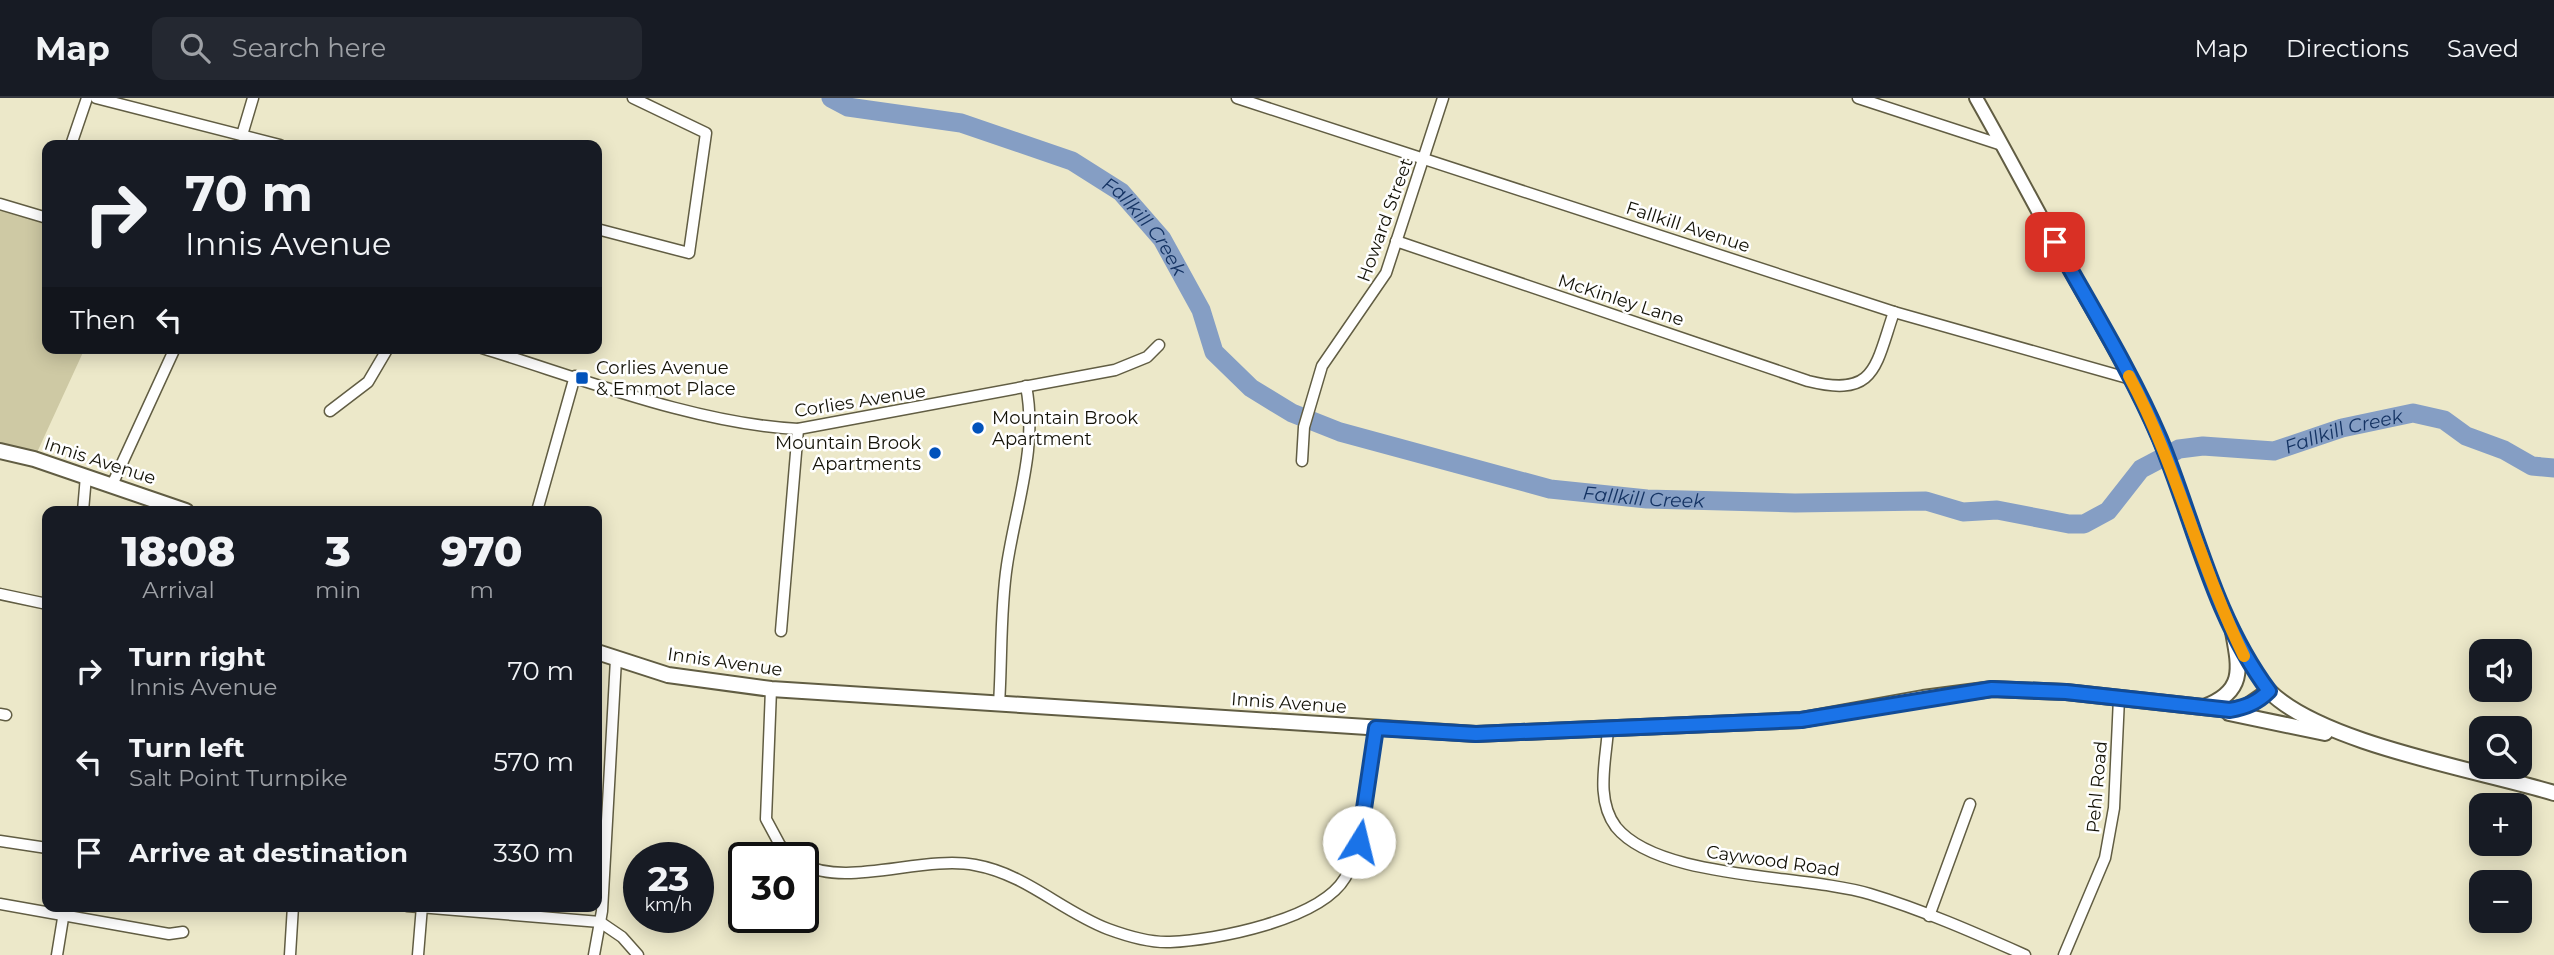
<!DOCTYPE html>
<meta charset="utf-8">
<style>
body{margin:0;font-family:Montserrat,sans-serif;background:#242831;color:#f1f3f6;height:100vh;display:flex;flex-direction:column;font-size:26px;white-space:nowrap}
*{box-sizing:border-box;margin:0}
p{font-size:23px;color:#9ea1a6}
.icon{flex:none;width:38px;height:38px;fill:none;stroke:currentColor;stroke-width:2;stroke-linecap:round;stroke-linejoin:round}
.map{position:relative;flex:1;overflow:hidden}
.drawer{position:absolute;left:42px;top:408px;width:560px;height:406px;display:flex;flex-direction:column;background:#171b24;border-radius:14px;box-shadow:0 4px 18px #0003}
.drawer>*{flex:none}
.top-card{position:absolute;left:42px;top:42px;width:560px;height:214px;border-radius:14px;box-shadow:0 4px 18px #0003;background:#171b24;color:#f1f3f6;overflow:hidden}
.fabs{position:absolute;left:2469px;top:541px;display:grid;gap:14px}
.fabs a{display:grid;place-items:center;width:63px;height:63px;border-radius:14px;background:#171b24;box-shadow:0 4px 18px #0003;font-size:35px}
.speed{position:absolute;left:623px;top:744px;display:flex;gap:14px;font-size:35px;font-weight:700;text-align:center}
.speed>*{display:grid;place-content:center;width:91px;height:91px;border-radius:50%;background:#171b24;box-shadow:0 4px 18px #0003;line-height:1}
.speed small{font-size:18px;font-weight:400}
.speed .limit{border:4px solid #111;border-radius:10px;background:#fff;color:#111}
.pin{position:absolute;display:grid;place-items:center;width:60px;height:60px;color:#fff;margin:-30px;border-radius:14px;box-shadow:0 4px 10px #0006}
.me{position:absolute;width:77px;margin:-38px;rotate:9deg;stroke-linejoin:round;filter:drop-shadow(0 0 5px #0008)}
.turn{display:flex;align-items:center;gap:24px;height:147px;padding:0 28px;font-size:32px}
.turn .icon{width:91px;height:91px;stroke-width:2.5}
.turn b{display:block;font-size:49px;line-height:60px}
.then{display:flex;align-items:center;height:66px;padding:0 28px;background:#0003;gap:14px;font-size:26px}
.eta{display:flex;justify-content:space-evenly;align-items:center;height:119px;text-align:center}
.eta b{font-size:42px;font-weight:800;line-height:49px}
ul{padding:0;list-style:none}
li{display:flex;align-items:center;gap:21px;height:91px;padding:0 28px}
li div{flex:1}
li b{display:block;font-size:26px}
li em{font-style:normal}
header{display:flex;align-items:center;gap:42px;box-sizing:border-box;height:98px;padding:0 35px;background:#171b24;border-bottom:2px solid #363941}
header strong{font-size:33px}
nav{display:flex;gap:38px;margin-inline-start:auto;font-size:24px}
.search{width:490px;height:63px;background:#242831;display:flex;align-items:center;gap:18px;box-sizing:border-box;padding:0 24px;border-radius:14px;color:#9ea1a6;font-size:26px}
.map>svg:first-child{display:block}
.green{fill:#cec9a4}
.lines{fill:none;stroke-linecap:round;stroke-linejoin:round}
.river{stroke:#859ec4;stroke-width:19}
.minor-casing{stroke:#615d43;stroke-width:13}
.tertiary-casing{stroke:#615d43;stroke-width:16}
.secondary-casing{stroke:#615d43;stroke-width:18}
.minor{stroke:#fff;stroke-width:10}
.tertiary{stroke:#fff;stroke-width:12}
.secondary{stroke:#fff;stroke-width:14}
.route-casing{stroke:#114b97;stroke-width:18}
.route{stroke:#1a73e8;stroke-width:12}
.slow{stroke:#f59e0b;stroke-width:12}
.poi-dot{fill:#0152bb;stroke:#fff;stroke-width:2.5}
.labels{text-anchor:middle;stroke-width:5;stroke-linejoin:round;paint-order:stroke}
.street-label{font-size:18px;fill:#141308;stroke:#fff}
.poi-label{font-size:18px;fill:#141308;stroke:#fff;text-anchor:start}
.water-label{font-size:19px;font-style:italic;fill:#143363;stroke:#fff}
</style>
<header>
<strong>Map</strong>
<div class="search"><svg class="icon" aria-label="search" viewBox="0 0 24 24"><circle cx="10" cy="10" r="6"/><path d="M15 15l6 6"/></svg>Search here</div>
<nav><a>Map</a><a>Directions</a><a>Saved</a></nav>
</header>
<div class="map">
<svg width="2554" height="857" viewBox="0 0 2554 857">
<rect width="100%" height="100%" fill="#ece8c9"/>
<polygon class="green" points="0,106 47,120 47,250 85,250 34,361 0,353"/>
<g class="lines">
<path class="river" id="s1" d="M831,0L848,9L961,25L1072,63L1121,94L1162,141L1201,212L1214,254L1251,290L1292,315L1340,334L1550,391L1647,401L1795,405L1926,403L1963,414L1997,412L2069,426H2084L2108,413L2141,371L2179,351L2203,348L2274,353L2342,330L2413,315L2444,322L2466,338L2504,352L2532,368L2554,370"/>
<g class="minor-casing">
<g id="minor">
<polyline points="96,0 280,47"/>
<polyline points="1237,0 1894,214 2131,281"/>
<polyline points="1858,0 2002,47"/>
<polyline points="242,37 253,0"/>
<polyline points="71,47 87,0"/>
<polyline points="0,106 47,120"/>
<polyline points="597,131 689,155 706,35 633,0"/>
<path d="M1396,143L1808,283C1876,300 1875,269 1894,214"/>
<path d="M482,250C580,280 696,326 798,331L1115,272L1147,259L1159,247"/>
<polyline points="330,313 368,284 388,250"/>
<polyline points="1302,363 1304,329 1322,268 1386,175 1443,0"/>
<polyline points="112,387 175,250"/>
<polyline points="83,413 86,378"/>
<polyline points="537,413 575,278"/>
<polyline points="0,496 47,506"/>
<polyline points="781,533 798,331"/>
<polyline points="771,591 766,721 780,747 793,760"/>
<path d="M999,606C1002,561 1000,512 1007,467C1016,407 1038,349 1026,288"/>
<polyline points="0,616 6,617"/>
<path d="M1608,631C1606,663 1595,701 1616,729C1659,782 1803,776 1870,796C1923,812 1975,835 2025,857"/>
<polyline points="0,743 47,750"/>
<path d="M803,766C845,790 924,757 975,767C1026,776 1061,813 1108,831C1127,838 1150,845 1170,844C1216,842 1320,822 1345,780C1368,742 1369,674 1376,630"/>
<polyline points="0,806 169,836 183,834"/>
<polyline points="407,808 600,824 622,839 638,857"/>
<polyline points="1929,818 1970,706"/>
<polyline points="57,857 65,808"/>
<polyline points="290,857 293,808"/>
<polyline points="418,857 422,808"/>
<polyline points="594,857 602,813 616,561"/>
<polyline points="2064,857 2105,760 2114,710 2119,600"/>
</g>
</g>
<g class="tertiary-casing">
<path id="tertiary" d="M1976,0C2009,58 2040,118 2073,177C2101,228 2132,278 2155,331C2194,419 2211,515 2269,593"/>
</g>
<g class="secondary-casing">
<g id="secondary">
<polyline points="0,353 34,361 186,413"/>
<path d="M597,554L668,577L771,591L1476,636L1801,622L1923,600L1992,591L2066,594L2230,612L2246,609L2269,593C2322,646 2479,672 2554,695"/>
<path d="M2204,609C2245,594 2240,571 2233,534"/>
<polyline points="2229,615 2325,635"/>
</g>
</g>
<use href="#minor" class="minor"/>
<use href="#tertiary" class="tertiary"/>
<use href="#secondary" class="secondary"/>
</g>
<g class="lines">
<g class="route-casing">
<path id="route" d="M1359,744L1376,630L1476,636L1801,622L1992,591L2066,594L2230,612C2246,609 2257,605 2269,593C2213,518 2195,426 2160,341C2131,273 2091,209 2055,144"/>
</g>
<use href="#route" class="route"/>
<path class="slow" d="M2129,278C2177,367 2199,467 2244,558"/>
</g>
<g class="poi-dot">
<rect x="575" y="273" width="14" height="14" rx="3.5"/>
<circle cx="978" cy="330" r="7"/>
<circle cx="935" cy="355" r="7"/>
</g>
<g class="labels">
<g class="street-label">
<text transform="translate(1385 122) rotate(-70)" y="6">Howard Street</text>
<text transform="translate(1688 129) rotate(18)" y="6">Fallkill Avenue</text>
<text transform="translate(1621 202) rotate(18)" y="6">McKinley Lane</text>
<text transform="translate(860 303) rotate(-9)" y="6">Corlies Avenue</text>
<text transform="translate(100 363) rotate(18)" y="6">Innis Avenue</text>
<text transform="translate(725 564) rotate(8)" y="6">Innis Avenue</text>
<text transform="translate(1289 605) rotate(4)" y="6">Innis Avenue</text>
<text transform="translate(2097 689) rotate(-85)" y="6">Pehl Road</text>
<text transform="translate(1773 763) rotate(8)" y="6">Caywood Road</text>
</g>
<g class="poi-label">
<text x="596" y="276">Corlies Avenue<tspan x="596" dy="21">&amp; Emmot Place</tspan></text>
<text x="992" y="326">Mountain Brook<tspan x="992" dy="21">Apartment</tspan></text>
<text x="921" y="351" text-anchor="end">Mountain Brook<tspan x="921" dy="21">Apartments</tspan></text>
</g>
<g class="water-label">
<text dy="7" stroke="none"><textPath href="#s1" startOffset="350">Fallkill Creek</textPath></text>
<text dy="7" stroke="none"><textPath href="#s1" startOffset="1694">Fallkill Creek</textPath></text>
<text dy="7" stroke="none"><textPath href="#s1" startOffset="959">Fallkill Creek</textPath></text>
</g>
</g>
</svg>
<div class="fabs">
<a><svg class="icon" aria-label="sound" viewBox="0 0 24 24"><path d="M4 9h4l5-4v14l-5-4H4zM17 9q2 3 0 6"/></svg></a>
<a><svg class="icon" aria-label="search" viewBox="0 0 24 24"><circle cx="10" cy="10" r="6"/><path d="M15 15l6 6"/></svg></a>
<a>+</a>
<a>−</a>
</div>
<div class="speed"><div>23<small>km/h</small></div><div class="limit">30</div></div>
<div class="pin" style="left:2055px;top:144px;background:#d93025"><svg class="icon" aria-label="arrive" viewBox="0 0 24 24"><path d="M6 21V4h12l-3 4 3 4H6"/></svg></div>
<svg class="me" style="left:1359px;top:744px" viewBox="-20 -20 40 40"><circle r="19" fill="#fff"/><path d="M0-13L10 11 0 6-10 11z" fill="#1a73e8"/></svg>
<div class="top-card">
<div class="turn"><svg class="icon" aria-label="right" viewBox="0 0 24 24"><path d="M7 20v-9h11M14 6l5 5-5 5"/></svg><div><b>70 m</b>Innis Avenue</div></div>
<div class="then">Then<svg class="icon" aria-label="left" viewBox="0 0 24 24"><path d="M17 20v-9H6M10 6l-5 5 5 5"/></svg></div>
</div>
<section class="drawer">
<div class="eta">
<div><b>18:08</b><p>Arrival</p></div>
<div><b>3</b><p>min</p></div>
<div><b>970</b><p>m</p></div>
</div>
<ul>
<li><svg class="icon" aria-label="right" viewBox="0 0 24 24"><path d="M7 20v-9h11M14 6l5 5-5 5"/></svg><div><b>Turn right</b><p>Innis Avenue</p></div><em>70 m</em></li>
<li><svg class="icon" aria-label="left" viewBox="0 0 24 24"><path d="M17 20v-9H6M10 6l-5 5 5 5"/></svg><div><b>Turn left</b><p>Salt Point Turnpike</p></div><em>570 m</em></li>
<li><svg class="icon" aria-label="arrive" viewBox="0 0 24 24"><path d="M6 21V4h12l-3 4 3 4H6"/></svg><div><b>Arrive at destination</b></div><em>330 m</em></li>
</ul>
</section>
</div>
